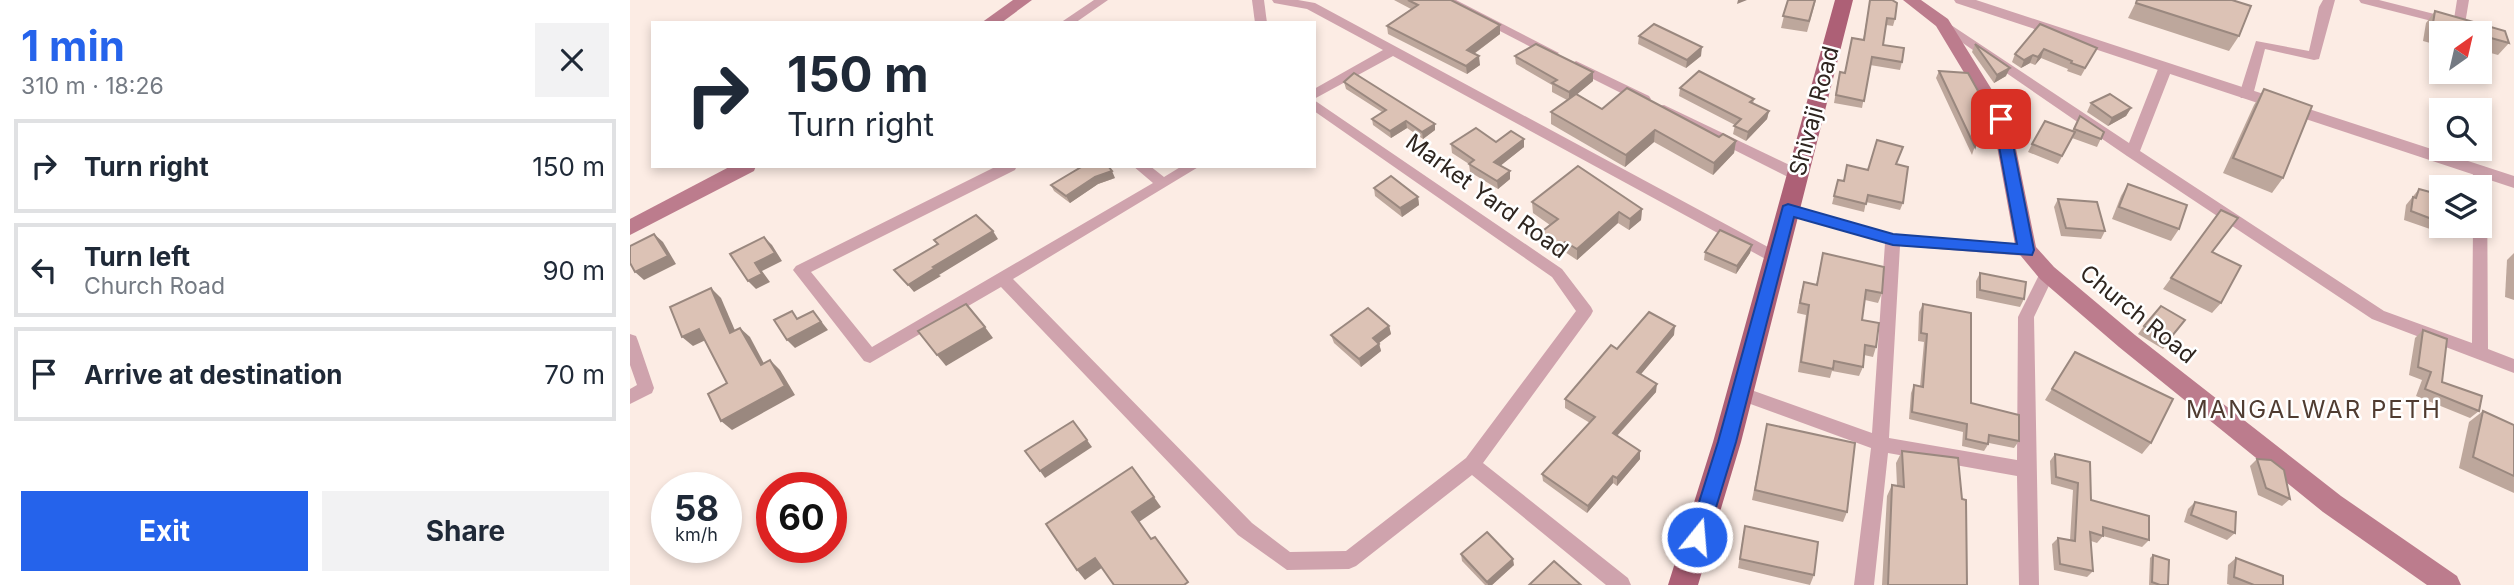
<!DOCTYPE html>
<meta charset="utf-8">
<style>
body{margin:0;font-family:Inter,sans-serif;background:#f2f2f3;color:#1f2937;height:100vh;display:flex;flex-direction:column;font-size:26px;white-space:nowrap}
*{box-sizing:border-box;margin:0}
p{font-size:23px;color:#747a83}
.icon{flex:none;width:38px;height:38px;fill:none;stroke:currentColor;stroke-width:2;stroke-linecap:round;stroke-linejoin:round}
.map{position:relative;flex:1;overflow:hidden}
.sheet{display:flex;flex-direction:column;background:#fff;width:630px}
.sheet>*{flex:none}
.guide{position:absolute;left:21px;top:21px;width:665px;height:147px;border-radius:0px;box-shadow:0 4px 10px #0003;background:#fff;color:#1f2937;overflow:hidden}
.needle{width:46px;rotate:34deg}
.controls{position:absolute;left:1799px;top:21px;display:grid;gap:14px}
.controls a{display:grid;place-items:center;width:63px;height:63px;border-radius:0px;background:#fff;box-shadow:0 4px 10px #0003;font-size:35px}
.speed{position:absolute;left:21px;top:472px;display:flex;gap:14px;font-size:35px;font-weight:700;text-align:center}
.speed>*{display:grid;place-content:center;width:91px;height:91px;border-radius:50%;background:#fff;box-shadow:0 4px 10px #0003;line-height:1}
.speed small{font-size:18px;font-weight:400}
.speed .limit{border:10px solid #d22;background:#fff;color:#111}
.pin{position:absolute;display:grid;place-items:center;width:60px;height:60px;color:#fff;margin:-30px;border-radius:14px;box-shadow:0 4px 10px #0006}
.me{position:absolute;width:77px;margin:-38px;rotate:17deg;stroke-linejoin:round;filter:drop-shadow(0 0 5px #0008)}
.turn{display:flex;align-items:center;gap:24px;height:147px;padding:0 21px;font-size:32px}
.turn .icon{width:91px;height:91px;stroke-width:2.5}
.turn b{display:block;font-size:49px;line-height:60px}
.round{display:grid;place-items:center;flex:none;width:74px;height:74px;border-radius:0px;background:#f2f2f3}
.headline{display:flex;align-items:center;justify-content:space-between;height:119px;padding:0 21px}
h1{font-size:42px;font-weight:700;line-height:52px;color:#2563eb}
.button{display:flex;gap:14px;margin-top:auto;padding:14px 21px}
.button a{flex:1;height:80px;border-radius:0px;background:#2563eb;color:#fff;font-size:28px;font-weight:700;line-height:80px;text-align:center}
.button a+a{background:#f2f2f3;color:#1f2937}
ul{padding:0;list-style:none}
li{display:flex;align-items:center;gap:21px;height:94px;margin:0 14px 10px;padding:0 7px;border:4px solid #e0e1e3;border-radius:0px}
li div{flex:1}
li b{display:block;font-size:26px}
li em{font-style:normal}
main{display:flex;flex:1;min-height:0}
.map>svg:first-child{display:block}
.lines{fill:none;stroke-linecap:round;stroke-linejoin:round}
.minor{fill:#cfa3ad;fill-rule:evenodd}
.tertiary{fill:#cfa3ad;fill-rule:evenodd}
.secondary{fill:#bc7c8d;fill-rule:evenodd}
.primary{fill:#ad6076;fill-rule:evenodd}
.wall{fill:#bda79c}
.shaded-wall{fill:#9a887f}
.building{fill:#dcc2b5;stroke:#9a887f;stroke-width:2}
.route{fill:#2563eb;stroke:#184099;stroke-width:2}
.labels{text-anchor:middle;stroke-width:5;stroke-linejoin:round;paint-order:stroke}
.street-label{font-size:23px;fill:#2e251f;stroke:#fff}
.neighbourhood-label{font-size:24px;letter-spacing:2px;fill:#503c31;stroke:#fff}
</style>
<main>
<section class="sheet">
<div class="headline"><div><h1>1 min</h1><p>310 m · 18:26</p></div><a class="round"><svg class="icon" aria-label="close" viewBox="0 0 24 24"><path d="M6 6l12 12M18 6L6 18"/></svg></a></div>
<ul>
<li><svg class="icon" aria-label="right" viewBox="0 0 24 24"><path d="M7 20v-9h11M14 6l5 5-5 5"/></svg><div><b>Turn right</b></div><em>150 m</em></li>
<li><svg class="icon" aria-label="left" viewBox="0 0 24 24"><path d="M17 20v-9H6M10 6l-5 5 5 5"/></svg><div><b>Turn left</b><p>Church Road</p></div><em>90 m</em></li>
<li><svg class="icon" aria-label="arrive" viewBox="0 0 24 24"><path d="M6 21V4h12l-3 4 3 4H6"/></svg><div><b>Arrive at destination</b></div><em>70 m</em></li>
</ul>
<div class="button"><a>Exit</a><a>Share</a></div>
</section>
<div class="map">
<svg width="1884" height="585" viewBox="0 0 1884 585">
<rect width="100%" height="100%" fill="#fcece4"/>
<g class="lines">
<g class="minor">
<polygon points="464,0 478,0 445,23 430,23"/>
<polygon points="622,0 634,0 637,23 625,23"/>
<polygon points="642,0 668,0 685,3 1151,254 1154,258 1146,264 1141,262 763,56 684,99 684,89 753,50 677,9 644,3"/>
<polygon points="810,0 826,0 929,53 923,57 918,56"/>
<polygon points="1693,0 1705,0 1689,59 1684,60 1635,49 1623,95 1621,98 1611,98 1609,95 1626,41 1679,51 1689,7"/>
<polygon points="1729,0 1749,0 1824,19 1827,0 1839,0 1835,24 1829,28 1731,3"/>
<polygon points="1312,19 1499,143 1528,69 1535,65 1540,66 1542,69 1510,151 1754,311 1842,343 1843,226 1850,226 1850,187 1843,187 1843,171 1850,166 1855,167 1857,171 1858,349 1884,359 1884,373 1742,319 1497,156 1308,26 1306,23"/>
<polygon points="946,61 1019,96 1021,99 1014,103 1009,102 941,68 940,65"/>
<polygon points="684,100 932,269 961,307 963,311 961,315 853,463 998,578 1001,585 976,585 842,475 726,566 719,569 657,570 608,535 371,287 240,363 234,361 163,270 166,266 367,166 387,166 385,170 181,272 242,347 523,183 503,166 520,166 534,177 552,166 570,166 383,279 622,523 660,552 716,551 836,458 946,311 922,277 684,111"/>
<polygon points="1034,105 1172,171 1174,175 1167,180 1162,179 1029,112 1027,109 1029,106"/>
<polygon points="1158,205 1263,234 1396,244 1404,250 1396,256 1270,246 1259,438 1387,460 1388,317 1412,269 1422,269 1425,273 1404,317 1409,585 1389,585 1387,476 1258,453 1244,585 1224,585 1241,448 1104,398 1102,393 1104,388 1110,386 1242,433 1255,243 1153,214 1151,210"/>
<polygon points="0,334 6,336 8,341 24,388 22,393 0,404 0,389 7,385 0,365"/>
</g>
<polygon class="tertiary" points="1324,0 1346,0 1884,176 1884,188 1326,3"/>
<g class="secondary">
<polygon points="383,0 402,0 371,23 351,23"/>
<polygon points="1273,0 1291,0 1318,19 1380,119 1406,247 1424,267 1505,335 1711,496 1827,576 1831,585 1797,585 1693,512 1489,347 1410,279 1386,250 1362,119 1306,26"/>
<polygon points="101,166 126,166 124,171 0,235 0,219"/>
</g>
<polygon class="primary" points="1205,0 1223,0 1111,442 1068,585 1038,585 1083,442"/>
</g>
<g class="wall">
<polygon points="764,0 821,0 870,25 870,34 844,54 850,65 837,74 758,34 757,26 781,9"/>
<polygon points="1158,0 1186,0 1177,32 1151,28"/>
<polygon points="1240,0 1265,19 1263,26 1256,25 1253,45 1272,62 1270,70 1240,65 1232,108 1204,103 1208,79 1215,73 1233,40"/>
<polygon points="1507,0 1609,36 1599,51 1498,18"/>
<polygon points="1805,11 1879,43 1868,55 1850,50 1850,33 1811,33 1811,46 1793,41 1796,23"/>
<polygon points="1410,24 1467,48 1451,76 1437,71 1438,69 1411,58 1405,65 1400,63 1391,68 1382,62 1385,54"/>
<polygon points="1009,36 1071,56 1056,68 1008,44"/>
<polygon points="1345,44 1376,76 1364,83 1342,52"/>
<polygon points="885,56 963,72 963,81 947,94 972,109 1106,141 1104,153 1083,175 1024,142 995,167 921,124 921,112 937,100 922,92 922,85 886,64"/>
<polygon points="1309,71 1362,116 1359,124 1352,124 1342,155 1306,78"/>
<polygon points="714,82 805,124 805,130 793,139 777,128 761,138 743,125 742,119 752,112 716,89"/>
<polygon points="1050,88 1124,99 1123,104 1139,111 1137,119 1116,141 1103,134 1105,125 1049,96"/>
<polygon points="1634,89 1653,178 1642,193 1593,173 1624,105"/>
<polygon points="1461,103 1501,108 1496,116 1478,126 1457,112"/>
<polygon points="1450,116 1474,132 1467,147 1442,138 1428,164 1398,152 1402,144 1442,131"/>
<polygon points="894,139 894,147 870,166 880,179 868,189 840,172 839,164 822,153 821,144 866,142"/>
<polygon points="1266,164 1273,203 1270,210 1236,202 1234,212 1202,204 1208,180 1213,181"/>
<polygon points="485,178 468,184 440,203 424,191 421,185"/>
<polygon points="1498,184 1549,229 1541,241 1482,219 1491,196"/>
<polygon points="744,188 788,197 789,205 772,217 745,196"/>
<polygon points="1789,189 1811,203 1811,226 1835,226 1827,233 1803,225 1800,229 1774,220 1776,205"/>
<polygon points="1428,199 1475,231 1471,239 1431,236 1424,207"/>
<polygon points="902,202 1012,209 1011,220 999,230 988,223 947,260 935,252 930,257 910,244 910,233 920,225 903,213"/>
<polygon points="1591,210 1583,252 1591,303 1582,313 1533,289"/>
<polygon points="1122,245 1120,253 1106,274 1074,260 1075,252"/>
<polygon points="1193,253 1252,293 1248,303 1235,300 1232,320 1246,347 1243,357 1234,355 1233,367 1229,376 1202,371 1200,378 1168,372 1176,315 1167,313 1171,292 1174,282 1186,285"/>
<polygon points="1884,253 1884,300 1875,297 1877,260"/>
<polygon points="1350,273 1394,299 1390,307 1346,298 1346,281"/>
<polygon points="1293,304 1341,403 1389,441 1384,448 1359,443 1354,451 1332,446 1333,432 1279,419 1281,393 1284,385 1290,387 1294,342 1288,341 1289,312"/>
<polygon points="1555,320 1533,349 1508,334 1514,326"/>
<polygon points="759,326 761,334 749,343 751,351 731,367 704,343 701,335"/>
<polygon points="1793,330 1812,382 1849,411 1840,418 1786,396 1792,380 1779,375 1785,338"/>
<polygon points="1044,335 1011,374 1026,392 987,436 1010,459 987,486 983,483 957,513 913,481 912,474 960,423 935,408 935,399 987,349"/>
<polygon points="1445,352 1521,443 1512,454 1415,400"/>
<polygon points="1853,411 1884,425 1884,493 1829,468 1839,422"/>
<polygon points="1137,424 1217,512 1213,522 1122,500"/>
<polygon points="1272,451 1337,585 1252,585 1257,496 1262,485 1267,486 1266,463"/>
<polygon points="1425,454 1461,500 1519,540 1512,547 1473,536 1467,543 1461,541 1463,571 1457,577 1424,570 1422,544 1428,538 1440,540 1443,490 1421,484 1420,461"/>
<polygon points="1627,459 1660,499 1652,506 1628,495 1620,466"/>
<polygon points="1565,502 1605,533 1597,540 1554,522 1558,509"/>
<polygon points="1115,526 1184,575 1180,585 1108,568 1113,536"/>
<polygon points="831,554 884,565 862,585 855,585 832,561"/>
<polygon points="1523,555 1538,585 1519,585 1520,558"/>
<polygon points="1606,558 1653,585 1600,585 1597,584 1598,565"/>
</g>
<g class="shaded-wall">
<polygon points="1108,0 1117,0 1107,4"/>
<polygon points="870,25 870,34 838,58 837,50"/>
<polygon points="1072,47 1071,56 1056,68 1057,60"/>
<polygon points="1414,49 1411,58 1405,65 1408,57"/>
<polygon points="1403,55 1400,63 1391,68 1394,60"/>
<polygon points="849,56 850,65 837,74 836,66"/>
<polygon points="1380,68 1376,76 1364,83 1367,75"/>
<polygon points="963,72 963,81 939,101 939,92"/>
<polygon points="1501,108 1496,116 1478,126 1482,118"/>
<polygon points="1139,111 1137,119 1116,141 1118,132"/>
<polygon points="776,121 777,128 761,138 760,131"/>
<polygon points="805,124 805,130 793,139 792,132"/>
<polygon points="1025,130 1024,142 995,167 996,155"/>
<polygon points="894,139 894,147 865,170 864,162"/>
<polygon points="1106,141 1104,153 1083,175 1084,163"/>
<polygon points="482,171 485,178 468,184 440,203 436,196 465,177"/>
<polygon points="880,171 880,179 868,189 867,181"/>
<polygon points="788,197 789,205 772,217 770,208"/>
<polygon points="1012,209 1011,220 999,230 1000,219"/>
<polygon points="989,212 988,223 947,260 947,249"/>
<polygon points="363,231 368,239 309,275 311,276 284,292 278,285 303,267"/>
<polygon points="24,234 33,242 46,264 14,280 5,272"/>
<polygon points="134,237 142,245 152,261 132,271 140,282 126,289 118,281"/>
<polygon points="935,242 935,252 930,257 930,246"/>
<polygon points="1122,245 1120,253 1106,274 1107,266"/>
<polygon points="81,288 91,298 110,342 100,333"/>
<polygon points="183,311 198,330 165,348 157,340"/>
<polygon points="759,326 761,334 745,346 743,338"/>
<polygon points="1045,326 1044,335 1006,380 1007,372"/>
<polygon points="355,327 363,338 316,366 307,355"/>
<polygon points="110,328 120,337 140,375 131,365"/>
<polygon points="69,329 80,338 63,346 52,337"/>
<polygon points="749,344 751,351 731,367 729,359"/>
<polygon points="140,360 150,370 165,395 102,430 91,421"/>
<polygon points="1027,384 1026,392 982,441 983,433"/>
<polygon points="457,440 462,447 415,478 410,471"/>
<polygon points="1010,451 1010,459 987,486 987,478"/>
<polygon points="983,476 983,483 957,513 958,506"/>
<polygon points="524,497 531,507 509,522 502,512"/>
<polygon points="465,558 473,567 455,580 447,570"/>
<polygon points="883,559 884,565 862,585 858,585 857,582"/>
</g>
<g class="building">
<polygon points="778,0 821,0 870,25 837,50 849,56 836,66 757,26 788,5"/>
<polygon points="1158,0 1185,0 1179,21 1153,16"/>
<polygon points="1240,0 1262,0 1267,3 1265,19 1257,18 1253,45 1274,48 1272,62 1242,57 1234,101 1206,95 1210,72 1215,73 1222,38 1234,40"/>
<polygon points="1507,0 1602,0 1621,6 1609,36 1506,3"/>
<polygon points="1805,11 1875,31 1879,43 1850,35 1850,33 1838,32 1838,33 1817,33 1802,29"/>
<polygon points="1024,24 1072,47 1057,60 1009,36"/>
<polygon points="1410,24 1467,48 1455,68 1441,63 1442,61 1414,49 1408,57 1403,55 1394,60 1385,54"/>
<polygon points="906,44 963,72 939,92 922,83 927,80 885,56"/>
<polygon points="1345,44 1380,68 1367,75"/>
<polygon points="1069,71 1124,99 1120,102 1139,111 1118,132 1104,126 1111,119 1050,88"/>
<polygon points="1309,71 1338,73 1362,116 1354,116 1345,147"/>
<polygon points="724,73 805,124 792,132 776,121 760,131 742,119 756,110 714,82"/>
<polygon points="997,88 1089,137 1093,134 1106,141 1084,163 1025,130 996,155 921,112 946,94 972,109"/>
<polygon points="1634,89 1682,106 1653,178 1603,158"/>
<polygon points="1480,94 1501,108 1482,118 1461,103"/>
<polygon points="1450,116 1474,132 1471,139 1444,129"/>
<polygon points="1415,121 1445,132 1432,156 1402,144"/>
<polygon points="846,128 866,142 881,131 894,139 864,162 880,171 867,181 839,164 844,160 821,144"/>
<polygon points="1247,140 1273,147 1266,164 1278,167 1273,203 1238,195 1236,204 1204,196 1208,180 1214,181 1217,165 1238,170"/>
<polygon points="453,166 478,166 482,171 465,177 436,196 421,185"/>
<polygon points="948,166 1012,209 1000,219 989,212 947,249 935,242 930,246 910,233 928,219 902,202"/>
<polygon points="761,176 788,197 770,208 744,188"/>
<polygon points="1498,184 1557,205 1549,229 1489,207"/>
<polygon points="1789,189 1811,195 1809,203 1811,203 1811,217 1807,216 1807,221 1781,211 1783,197 1786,198"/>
<polygon points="1428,199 1467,202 1475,231 1436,228"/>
<polygon points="1591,210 1608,218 1582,252 1611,266 1591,303 1541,278"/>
<polygon points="346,215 363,231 303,267 305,268 278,285 264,270 308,244 304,240"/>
<polygon points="1090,230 1122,245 1107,266 1075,252"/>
<polygon points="24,234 38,256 5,272 0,263 0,246"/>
<polygon points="134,237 145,253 125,263 132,274 118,281 100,254"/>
<polygon points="1193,253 1254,267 1252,293 1236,290 1232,320 1249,323 1246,347 1235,345 1233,367 1204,361 1203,369 1171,362 1179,305 1170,303 1174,282 1187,285"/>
<polygon points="1350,273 1396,282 1394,299 1350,290"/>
<polygon points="81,288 100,333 110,328 131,365 140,360 155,386 91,421 78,394 97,383 69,329 52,337 40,307"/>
<polygon points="336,304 355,327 307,355 288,331"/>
<polygon points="1293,304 1341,313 1341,403 1389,415 1389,441 1359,435 1358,444 1336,439 1337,424 1282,412 1284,385 1293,387 1297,334 1291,333"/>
<polygon points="1531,306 1555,320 1538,341 1514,326"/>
<polygon points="738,308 759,326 743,338 749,344 729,359 701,335"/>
<polygon points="162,311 167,319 183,311 191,322 157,340 144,320"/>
<polygon points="1019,312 1045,326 1007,372 1027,384 983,433 1010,451 987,478 983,476 958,506 912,474 965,417 935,399 981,345 987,349"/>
<polygon points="1793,330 1817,339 1812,382 1852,396 1849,411 1795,389 1801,372 1788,367"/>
<polygon points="1445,352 1543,399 1521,443 1422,389"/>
<polygon points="1853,411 1884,425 1884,476 1843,457"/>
<polygon points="443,421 457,440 410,471 395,451"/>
<polygon points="1137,424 1225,443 1217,512 1125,490"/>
<polygon points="1272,451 1328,458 1332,499 1336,500 1337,585 1258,585 1262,485 1274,487"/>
<polygon points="1425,454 1460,462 1461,500 1519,516 1519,540 1473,527 1473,536 1460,532 1463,571 1430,564 1428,538 1445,541 1448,483 1426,477"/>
<polygon points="1627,459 1641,460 1654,470 1660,499 1636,488"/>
<polygon points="502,467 524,497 502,512 521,539 525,537 558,582 554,585 484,585 465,558 447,570 416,524"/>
<polygon points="1565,502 1606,512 1605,533 1561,515"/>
<polygon points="1115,526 1188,542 1184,575 1110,559"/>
<polygon points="857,532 883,559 857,582 831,554"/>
<polygon points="1523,555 1539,560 1538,585 1530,585 1522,582"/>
<polygon points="1606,558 1653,576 1653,585 1624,585 1604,577"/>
<polygon points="924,561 951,585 899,585"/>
</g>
<polygon class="route" points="1371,115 1378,119 1404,250 1402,255 1263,245 1164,217 1106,442 1077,537 1074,543 1067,546 1061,543 1058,537 1088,442 1153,206 1158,204 1263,234 1387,244 1364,119"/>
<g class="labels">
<g class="street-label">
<text transform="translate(1184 111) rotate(-75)" y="8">Shivaji Road</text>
<text transform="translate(857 196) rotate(36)" y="8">Market Yard Road</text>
<text transform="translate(1508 314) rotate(39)" y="8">Church Road</text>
</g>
<g class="neighbourhood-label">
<text x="1684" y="418">MANGALWAR PETH</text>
</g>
</g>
</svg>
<div class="controls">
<a><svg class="needle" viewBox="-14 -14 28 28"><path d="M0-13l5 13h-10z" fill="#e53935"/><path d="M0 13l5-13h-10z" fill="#747a83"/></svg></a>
<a><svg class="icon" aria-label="search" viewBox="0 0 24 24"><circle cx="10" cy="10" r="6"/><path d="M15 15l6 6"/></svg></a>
<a><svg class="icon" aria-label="layers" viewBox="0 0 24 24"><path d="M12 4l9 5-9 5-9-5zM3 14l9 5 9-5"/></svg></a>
</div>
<div class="speed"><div>58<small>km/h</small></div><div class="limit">60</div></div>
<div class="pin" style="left:1371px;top:119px;background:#d93025"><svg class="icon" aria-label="arrive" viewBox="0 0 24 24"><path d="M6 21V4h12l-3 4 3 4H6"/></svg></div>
<svg class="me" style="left:1067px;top:537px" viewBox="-20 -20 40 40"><circle r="17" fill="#2563eb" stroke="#fff" stroke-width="3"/><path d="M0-11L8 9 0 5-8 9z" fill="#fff"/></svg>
<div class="guide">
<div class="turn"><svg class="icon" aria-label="right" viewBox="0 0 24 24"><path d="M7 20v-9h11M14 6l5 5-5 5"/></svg><div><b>150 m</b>Turn right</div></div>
</div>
</div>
</main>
